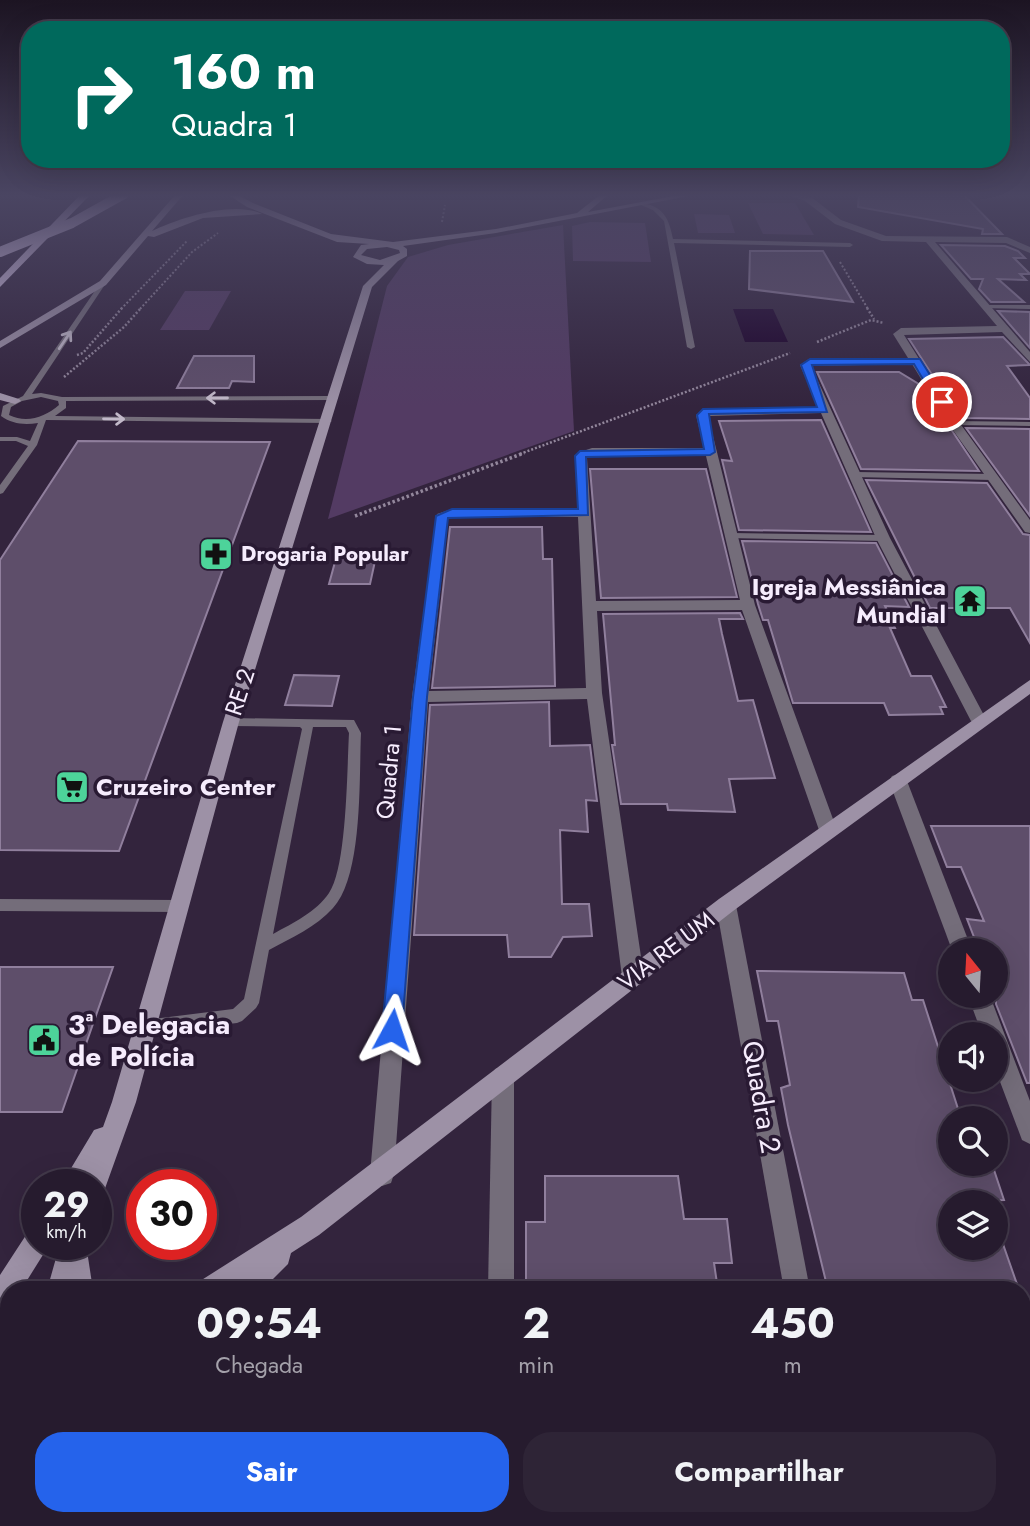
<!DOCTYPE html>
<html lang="pt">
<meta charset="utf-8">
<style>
body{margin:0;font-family:Jost,sans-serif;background:#2e2436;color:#f1f3f6;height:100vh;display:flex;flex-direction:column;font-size:26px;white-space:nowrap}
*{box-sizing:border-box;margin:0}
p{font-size:23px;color:#a4a1aa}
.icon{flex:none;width:38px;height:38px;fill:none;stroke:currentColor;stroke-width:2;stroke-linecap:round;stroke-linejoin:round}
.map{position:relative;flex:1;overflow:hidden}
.sheet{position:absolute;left:0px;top:1281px;width:1031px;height:245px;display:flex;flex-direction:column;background:#261b2e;border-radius:28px 28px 0 0;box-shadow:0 7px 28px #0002,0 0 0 2px #42394a}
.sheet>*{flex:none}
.guide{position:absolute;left:21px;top:21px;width:989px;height:147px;border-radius:28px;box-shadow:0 7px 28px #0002,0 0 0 2px #42394a;background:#00695c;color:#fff;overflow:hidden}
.needle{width:46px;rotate:342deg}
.buttons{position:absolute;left:938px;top:938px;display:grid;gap:14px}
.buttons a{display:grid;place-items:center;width:70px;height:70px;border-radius:50%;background:#261b2e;box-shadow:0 7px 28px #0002,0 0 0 2px #42394a;font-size:35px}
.speed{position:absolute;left:21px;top:1169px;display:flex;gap:14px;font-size:35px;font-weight:700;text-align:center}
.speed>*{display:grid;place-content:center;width:91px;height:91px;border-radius:50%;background:#261b2e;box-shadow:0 7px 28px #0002,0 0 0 2px #42394a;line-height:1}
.speed small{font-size:18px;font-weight:400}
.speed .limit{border:10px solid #d22;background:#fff;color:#111}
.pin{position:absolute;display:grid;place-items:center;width:60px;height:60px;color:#fff;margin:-30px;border:4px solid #fff;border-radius:50%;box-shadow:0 2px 7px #0007}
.me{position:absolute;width:77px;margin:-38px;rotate:5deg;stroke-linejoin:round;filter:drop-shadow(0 0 5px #0008)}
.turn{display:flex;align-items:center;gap:24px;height:147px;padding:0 35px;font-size:32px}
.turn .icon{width:91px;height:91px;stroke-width:2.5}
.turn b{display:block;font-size:49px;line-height:60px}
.eta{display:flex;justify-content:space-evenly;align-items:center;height:119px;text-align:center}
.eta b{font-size:42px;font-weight:700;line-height:49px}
.cta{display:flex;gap:14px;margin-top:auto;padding:14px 35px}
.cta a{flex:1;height:80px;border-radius:28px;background:#2563eb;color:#fff;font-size:28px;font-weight:700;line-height:80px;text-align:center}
.cta a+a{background:#2e2436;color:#f1f3f6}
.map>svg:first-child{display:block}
.green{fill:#533b63}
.water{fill:#1c022a}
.building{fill:#5e4e6a;stroke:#907f9d;stroke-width:2}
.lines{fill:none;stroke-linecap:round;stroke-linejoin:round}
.path-far2{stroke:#93879c;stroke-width:2;stroke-dasharray:2 2;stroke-linecap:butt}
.path-far1{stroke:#93879c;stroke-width:2.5;stroke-dasharray:2 2;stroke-linecap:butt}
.path{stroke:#93879c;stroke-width:3.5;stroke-dasharray:2.5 2.5;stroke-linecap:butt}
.lane{fill:#746d7a;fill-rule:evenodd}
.street{fill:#746d7a;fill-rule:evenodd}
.secondary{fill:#9d91a6;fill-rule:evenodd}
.highway{fill:#dac7e8;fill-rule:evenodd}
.highway-bridge{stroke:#dac7e8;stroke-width:10}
.oneway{stroke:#c2b9c9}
.route{fill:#2563eb;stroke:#184099;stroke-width:2}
.labels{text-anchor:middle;stroke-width:7;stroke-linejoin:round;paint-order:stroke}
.far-poi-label{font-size:21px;font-weight:bold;fill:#f6ecfd;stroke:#291a33;text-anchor:start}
.poi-label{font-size:24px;font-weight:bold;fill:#f6ecfd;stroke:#291a33;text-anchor:end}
.street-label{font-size:24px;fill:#f6ecfd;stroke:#291a33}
.near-poi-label{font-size:28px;font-weight:bold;fill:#f6ecfd;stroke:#291a33;text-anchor:start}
.near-street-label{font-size:28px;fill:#f6ecfd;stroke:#291a33}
</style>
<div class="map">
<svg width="1030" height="1526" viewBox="0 0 1030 1526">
<rect width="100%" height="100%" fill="#33243d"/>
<g class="green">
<polygon points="748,203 795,203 814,235 763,234"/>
<polygon points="694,214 729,215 735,233 698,233"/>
<polygon points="590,222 645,223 651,262 573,261 572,226"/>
<polygon points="563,225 574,431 328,519 387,286 408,257 448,245"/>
<polygon points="185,291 231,291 209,330 160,330"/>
</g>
<polygon class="water" points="733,309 773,309 788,342 745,342"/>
<g class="building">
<polygon points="859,194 963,194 1002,234 982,234 983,229 858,207"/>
<polygon points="941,245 1005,246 1018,251 1025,258 1014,258 1030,274 1020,274 1026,280 998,279 1024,302 991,302 979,289 983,279 971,279"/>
<polygon points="750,251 823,251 853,302 749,289"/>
<polygon points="998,311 1030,312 1030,348"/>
<polygon points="1003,337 1030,365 1007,366 1030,398 1030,419 960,418 909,339"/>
<polygon points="194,356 254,356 254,382 232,381 229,388 177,388"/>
<polygon points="817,372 899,372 922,386 979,471 861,469"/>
<polygon points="821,420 871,532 739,530 722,460 732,461 719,421"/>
<polygon points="966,428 1030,429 1030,516"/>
<polygon points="78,441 270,442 119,851 0,850 0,560"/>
<polygon points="590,469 706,469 737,597 601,598"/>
<polygon points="866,480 987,483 1023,534 1030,535 1030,643 1010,608 930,608"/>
<polygon points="450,527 542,527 543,559 552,559 555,686 432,688"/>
<polygon points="742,541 876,543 909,607 885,606 895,628 890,628 911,676 931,676 946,707 940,707 943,714 889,715 884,703 793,703 768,620 763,620 758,604"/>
<polygon points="338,551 377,552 370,584 329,584"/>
<polygon points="740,613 743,619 719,619 722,634 738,701 753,700 775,778 729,779 735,812 668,810 667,804 621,804 612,745 615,745 603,614"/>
<polygon points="294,675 339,676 332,706 285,705"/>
<polygon points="549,702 550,746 590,745 597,801 586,800 588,832 560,830 562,904 589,904 592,936 563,937 551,957 509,957 507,935 414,935 430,705"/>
<polygon points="931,826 1030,826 1030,1083 1027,1083 996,1004 996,950 979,950 967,919 984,921 961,867 947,867"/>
<polygon points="0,967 113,967 62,1112 0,1112"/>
<polygon points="757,971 904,973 912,1000 923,1000 961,1118 950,1118 950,1164 992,1164 1004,1200 950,1202 950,1248 996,1248 996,1224 1019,1290 828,1290 788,1125 781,1088 790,1085 778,1021 767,1021"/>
<polygon points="545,1176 678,1176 684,1219 727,1219 732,1263 714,1263 718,1290 526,1290 526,1222 545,1222"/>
</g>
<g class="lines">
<g class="path-far2">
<polyline points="442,222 445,205"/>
<polyline points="840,262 868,309"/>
<polyline points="121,309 187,241"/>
<polyline points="140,309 192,252 218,233"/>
</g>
<g class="path-far1">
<polyline points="867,308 874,319"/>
<polyline points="817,342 871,320 884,323"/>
<polyline points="77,355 83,353 122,308"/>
<polyline points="64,377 124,327 141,308"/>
<polyline points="520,454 790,353"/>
</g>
<polyline class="path" points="355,516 524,453"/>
<g class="lane">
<path d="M641,203C664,206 669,219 673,239L850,243L853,245L850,247L674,243L695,347L691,349L687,347L664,221L653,210L641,205Z"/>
<path d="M103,281L106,283L32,394L41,393L62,397L334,396L338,398L334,400L66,401V408L55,416L328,419L332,421L328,423L46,420L37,445L3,493L0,494V485L28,446L16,441H0V437H17L30,441L38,423C24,425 12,424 1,416L3,406L23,396L101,282ZM41,397L58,401L59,405C45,417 27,424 9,415L11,407L22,401Z"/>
<polygon points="985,305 1030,305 1030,309 983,308 982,307"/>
<polygon points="951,421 1030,422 1030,426 954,425 951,425"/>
<polygon points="856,472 992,474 996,477 992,480 853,477 852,475"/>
<polygon points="731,533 883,535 888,538 883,541 728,538 726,536"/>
<path d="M231,718L354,720L361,733C359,778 363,876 333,908C316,927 291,938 269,950L259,1003L256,1008L242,1021L237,1023L145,1034L140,1032L137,1027L140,1022L145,1020L233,1009L244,999L302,729L300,727L231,726L225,722ZM313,727H346L349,733C347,768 347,867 329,893C316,912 293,923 273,934Z"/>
<polygon points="0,899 180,900 185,902 187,906 185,910 180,912 0,911"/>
</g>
<g class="street">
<path d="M787,194L811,197L841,220L886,236L1007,237L1030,247V253L1006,243L935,242L1030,352V362L1002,332L904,335L959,422L1030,520V533L1025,532L948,423L912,364L811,366L890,538L987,721L979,727L971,721L876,538L821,413L708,416L755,605L837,830L835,835H821L819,830L742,610L597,611L602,693L644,977L641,984L633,987L625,984L622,977L587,699L428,702L394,1174L391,1183L382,1186L373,1183L370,1174L412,697L437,514L452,509H577V453L592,448H704L696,415L706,409L818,407L800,365L809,359L908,358L893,334L901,328L997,326L926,242L882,241L835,224L805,201ZM593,456H706L740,600L596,601L587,458ZM454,517H578L586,688L429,691L448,519Z"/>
<polygon points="898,774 904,776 907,781 972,950 952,950 889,781 892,776"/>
<polygon points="726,897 733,899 736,905 810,1290 784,1290 716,905 719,899"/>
<polygon points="968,996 990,996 1030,1101 1030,1144 1022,1140 996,1071 996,1034 982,1034"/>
<polygon points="503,1066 511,1069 514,1077 514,1290 488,1290 492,1077 495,1069"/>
<polygon points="128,1517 158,1517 156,1526 126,1526"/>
<rect x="484" y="1517" width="30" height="9"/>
<polygon points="825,1517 855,1517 856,1526 826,1526"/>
</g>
<g class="secondary">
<path d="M176,194H184L152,231C179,218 234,200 262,214L203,218L154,237L148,236L106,285L0,348V341L100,281Z"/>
<path d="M227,194H236L253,203L331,234L393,242L496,229L577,213L601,194H609L588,212L684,194H699L496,233L403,246L407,249V256L398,261L372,287L239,722L136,1102L103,1194L96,1196V1185H61L94,1130L103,1127L112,1102L223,722L363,286L384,265L367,264L353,257L361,245L369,244L337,242L247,207ZM387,247L399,250L400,253L380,260L361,255L367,249Z"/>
<polygon points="0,393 19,399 21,401 15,404 0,400"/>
<polygon points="1030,680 1030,694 733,911 319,1235 291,1253 288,1264 262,1290 196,1290 200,1281 301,1217 719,899"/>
<polygon points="37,1228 37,1244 49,1244 46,1250 21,1290 9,1290 9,1309 0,1312 0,1275 28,1232"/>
<polygon points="60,1244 86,1244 93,1290 47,1290"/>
<polygon points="9,1324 9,1352 0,1355 0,1327"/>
<polygon points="9,1463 9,1494 0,1498 0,1467"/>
</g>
<polygon class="highway" points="81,194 91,194 0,287 0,278"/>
<polyline class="highway-bridge" points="0,252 72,223 124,194"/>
</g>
<defs><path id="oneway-shaft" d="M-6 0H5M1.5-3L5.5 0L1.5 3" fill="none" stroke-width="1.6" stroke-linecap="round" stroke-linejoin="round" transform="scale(1.75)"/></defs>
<g class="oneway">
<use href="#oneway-shaft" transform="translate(65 340) rotate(-56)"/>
<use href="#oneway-shaft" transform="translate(217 398) rotate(180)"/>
<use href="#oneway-shaft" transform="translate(114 419) rotate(1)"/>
</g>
<linearGradient id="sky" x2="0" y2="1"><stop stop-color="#1c1422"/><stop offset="0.48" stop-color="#4a4562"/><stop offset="1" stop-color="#4a4562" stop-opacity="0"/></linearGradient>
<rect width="1030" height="407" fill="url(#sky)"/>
<polygon class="route" points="810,359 920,359 947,402 938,405 914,364 812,365 827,412 709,414 715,452 710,455 586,457 588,515 448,518 427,697 402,1030 399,1037 392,1040 385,1037 382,1030 413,697 436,516 452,509 578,509 575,456 580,451 704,449 697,415 703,409 817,407 801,365"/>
<defs>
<g id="pharmacy-square" transform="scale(1.75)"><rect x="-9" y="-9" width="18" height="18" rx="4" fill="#4dd39a" stroke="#291a33"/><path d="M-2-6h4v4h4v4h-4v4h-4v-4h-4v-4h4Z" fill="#111"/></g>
<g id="temple-square" transform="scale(1.75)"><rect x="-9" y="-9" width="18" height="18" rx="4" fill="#4dd39a" stroke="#291a33"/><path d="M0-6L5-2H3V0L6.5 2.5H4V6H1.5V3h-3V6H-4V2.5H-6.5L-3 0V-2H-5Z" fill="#111"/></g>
<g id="supermarket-square" transform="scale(1.75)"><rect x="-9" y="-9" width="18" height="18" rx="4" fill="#4dd39a" stroke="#291a33"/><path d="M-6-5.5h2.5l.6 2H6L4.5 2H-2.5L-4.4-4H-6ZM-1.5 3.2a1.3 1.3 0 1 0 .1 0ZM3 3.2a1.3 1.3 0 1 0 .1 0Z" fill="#111"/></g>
<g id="civic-square" transform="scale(1.75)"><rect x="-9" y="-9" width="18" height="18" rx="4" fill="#4dd39a" stroke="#291a33"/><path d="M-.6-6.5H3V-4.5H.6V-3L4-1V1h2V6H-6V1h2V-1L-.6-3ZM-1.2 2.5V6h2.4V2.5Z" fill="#111"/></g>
</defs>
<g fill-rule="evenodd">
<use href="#pharmacy-square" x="216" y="554"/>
<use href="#temple-square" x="970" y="601"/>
<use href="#supermarket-square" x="72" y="787"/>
<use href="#civic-square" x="44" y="1040"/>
</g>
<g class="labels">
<g class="far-poi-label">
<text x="241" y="561">Drogaria Popular</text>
</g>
<g class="poi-label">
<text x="946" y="595">Igreja Messiânica<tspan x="946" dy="28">Mundial</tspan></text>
<text x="96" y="795" text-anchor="start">Cruzeiro Center</text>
</g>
<g class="street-label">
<text transform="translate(240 692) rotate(-72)" y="8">RE 2</text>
<text transform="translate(389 772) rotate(-85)" y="8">Quadra 1</text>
<text transform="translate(666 951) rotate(-37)" y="8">VIA RE UM</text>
</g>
<g class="near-poi-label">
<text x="68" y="1034">3ª Delegacia<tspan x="68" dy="32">de Polícia</tspan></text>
</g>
<g class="near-street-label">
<text transform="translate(762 1097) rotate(80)" y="10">Quadra 2</text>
</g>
</g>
</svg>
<div class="buttons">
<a><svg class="needle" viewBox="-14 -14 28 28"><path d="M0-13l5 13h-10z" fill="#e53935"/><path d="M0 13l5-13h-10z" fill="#a4a1aa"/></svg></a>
<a><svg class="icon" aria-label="sound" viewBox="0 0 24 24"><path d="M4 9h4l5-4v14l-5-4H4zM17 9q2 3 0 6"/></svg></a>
<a><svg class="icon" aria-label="search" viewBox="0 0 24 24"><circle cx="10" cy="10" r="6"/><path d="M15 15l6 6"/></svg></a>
<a><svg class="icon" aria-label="layers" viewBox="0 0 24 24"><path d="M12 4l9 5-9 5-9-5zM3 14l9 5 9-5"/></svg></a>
</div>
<div class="speed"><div>29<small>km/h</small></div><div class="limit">30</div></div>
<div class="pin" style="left:942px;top:402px;background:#d93025"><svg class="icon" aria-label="arrive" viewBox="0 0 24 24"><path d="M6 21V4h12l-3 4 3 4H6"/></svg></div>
<svg class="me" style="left:392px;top:1030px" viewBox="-20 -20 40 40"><path d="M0-17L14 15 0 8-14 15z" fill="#2563eb" stroke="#fff" stroke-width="4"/></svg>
<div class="guide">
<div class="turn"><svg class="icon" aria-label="right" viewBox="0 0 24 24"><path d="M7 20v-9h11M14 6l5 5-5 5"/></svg><div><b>160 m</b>Quadra 1</div></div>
</div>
<section class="sheet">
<div class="eta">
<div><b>09:54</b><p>Chegada</p></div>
<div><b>2</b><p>min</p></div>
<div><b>450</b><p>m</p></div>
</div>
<div class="cta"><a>Sair</a><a>Compartilhar</a></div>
</section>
</div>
